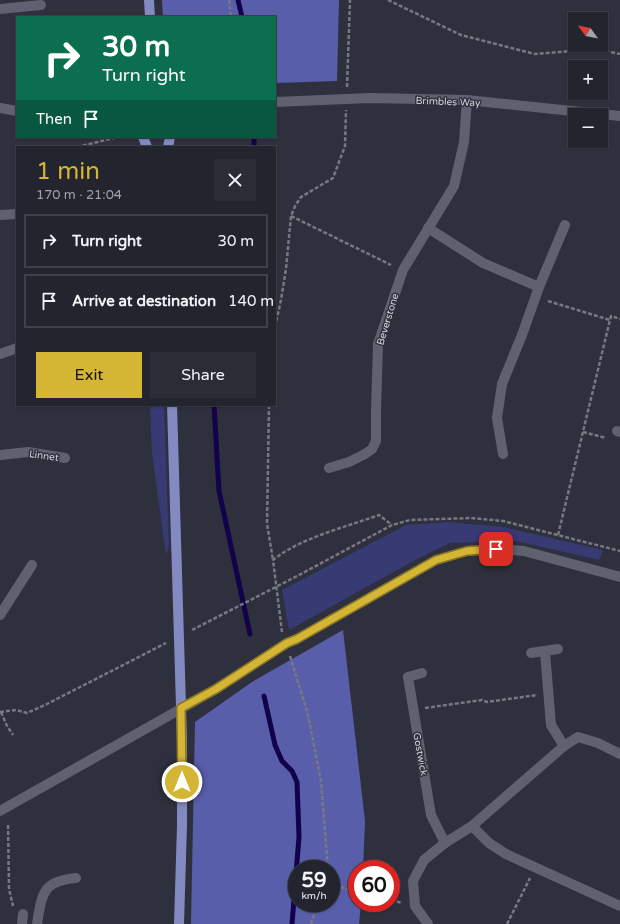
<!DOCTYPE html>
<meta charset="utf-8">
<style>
body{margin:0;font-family:"Varela Round",sans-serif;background:#2a2c36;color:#f1f3f6;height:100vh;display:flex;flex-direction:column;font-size:15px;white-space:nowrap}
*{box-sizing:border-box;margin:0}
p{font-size:13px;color:#a2a4aa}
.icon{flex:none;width:22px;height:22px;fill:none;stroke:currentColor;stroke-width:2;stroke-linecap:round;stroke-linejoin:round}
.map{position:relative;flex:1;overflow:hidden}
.panel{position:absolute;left:16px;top:146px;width:260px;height:260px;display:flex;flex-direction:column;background:#22242e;border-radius:0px;box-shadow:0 1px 3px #0004,0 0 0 1px #3f414a}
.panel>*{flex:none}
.top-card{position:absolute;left:16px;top:16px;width:260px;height:122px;border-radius:0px;box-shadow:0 1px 3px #0004,0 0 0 1px #3f414a;background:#0b6e4f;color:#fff;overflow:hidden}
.needle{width:26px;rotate:303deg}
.buttons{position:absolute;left:568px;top:12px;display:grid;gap:8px}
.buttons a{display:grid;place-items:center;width:40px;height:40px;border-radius:0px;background:#22242e;box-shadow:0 1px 3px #0004,0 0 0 1px #3f414a;font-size:20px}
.speed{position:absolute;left:288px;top:860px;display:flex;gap:8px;font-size:20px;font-weight:700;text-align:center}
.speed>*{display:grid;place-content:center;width:52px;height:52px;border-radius:50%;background:#22242e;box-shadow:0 1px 3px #0004,0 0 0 1px #3f414a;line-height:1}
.speed small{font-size:10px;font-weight:400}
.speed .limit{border:6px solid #d22;background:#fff;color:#111}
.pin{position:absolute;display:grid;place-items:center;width:34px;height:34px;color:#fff;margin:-17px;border-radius:8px;box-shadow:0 2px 6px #0006}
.me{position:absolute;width:44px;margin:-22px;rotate:0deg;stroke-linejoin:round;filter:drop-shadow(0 0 3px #0008)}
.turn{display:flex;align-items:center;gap:14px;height:84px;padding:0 20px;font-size:18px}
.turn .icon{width:52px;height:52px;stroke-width:2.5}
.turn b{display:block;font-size:28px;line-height:34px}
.then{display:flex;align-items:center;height:38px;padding:0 20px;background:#0003;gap:8px;font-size:15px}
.round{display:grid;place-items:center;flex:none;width:42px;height:42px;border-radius:0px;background:#2a2c36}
.summary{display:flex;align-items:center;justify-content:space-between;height:68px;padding:0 20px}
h1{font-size:24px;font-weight:600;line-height:30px;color:#d5b534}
.button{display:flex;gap:8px;margin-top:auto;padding:8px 20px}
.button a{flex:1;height:46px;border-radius:0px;background:#d5b534;color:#111;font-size:16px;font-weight:600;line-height:46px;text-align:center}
.button a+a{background:#2a2c36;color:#f1f3f6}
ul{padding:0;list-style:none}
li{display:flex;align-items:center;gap:12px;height:54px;margin:0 8px 6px;padding:0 12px;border:2px solid #3f414a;border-radius:0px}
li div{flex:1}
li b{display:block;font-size:15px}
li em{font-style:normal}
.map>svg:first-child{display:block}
.green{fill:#373a73}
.forest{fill:#595eaa;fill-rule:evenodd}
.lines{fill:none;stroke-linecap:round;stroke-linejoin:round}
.stream{stroke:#12024b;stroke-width:5}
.path{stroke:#767883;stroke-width:2.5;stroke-dasharray:4 2;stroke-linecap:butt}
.minor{stroke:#5f6170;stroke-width:10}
.major{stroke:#8389c1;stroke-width:10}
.route-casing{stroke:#8a7622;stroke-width:10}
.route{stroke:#d5b534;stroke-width:7}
.labels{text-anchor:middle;stroke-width:3;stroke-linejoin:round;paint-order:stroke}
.street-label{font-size:10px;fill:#d0d2da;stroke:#2e303d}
</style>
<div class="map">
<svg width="620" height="924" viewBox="0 0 620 924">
<rect width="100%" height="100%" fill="#2e303d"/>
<g class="green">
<polygon points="150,405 164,405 169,545 166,555 152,453"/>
<polygon points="449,522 504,527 603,550 599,560 516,541 450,543 417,559 289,630 282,590 406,525"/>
</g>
<g class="forest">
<polygon points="162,0 339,0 337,81 275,83 275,17 163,17"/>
<path d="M343,630L365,821L363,869H357V903H361L359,924H191L195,722L252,682ZM297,869H331V903H297Z"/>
</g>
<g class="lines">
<g class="stream">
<polyline points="238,0 242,17"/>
<polyline points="254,137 254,147"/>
<polyline points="214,405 219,491 250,634"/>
<polyline points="264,696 275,745 282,761 292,771 297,782 299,837 292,924"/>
</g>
<g class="path">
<polyline points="229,0 231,17"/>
<polyline points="388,0 461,35 535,54 596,49 620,54"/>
<polyline points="347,87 350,0"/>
<polyline points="77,147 118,137"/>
<polyline points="291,216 391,265"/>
<polyline points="548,301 610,320"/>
<polyline points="275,327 281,300 286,269 291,216 295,206 301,197 333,178 345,146 346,110"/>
<polyline points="269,405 267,524 273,560"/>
<polyline points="583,432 606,438"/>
<polyline points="558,535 610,320 611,316 620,319"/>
<polyline points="192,630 301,574 392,525 410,520 471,518 503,521 620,551"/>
<path d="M282,632L273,560C300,538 346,527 379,515L392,525"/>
<polyline points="290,656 308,715 321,781 328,869"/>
<polyline points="425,708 482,700 487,702 537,695"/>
<polyline points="0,712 16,710 27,713 47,704 166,643"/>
<polyline points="1,712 7,726 13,735"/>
<polyline points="8,825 9,889 13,906"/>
<polyline points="331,879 340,887 357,892"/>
<polyline points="391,900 402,903"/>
<polyline points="311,924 318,903"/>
<polyline points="507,924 530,878"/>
</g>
<g class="minor">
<polyline points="0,9 41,5"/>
<polyline points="275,102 370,98 467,100 620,116"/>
<polyline points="0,108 17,111"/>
<polyline points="0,215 17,214"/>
<polyline points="428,228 483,263 539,287"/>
<polyline points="0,354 17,348"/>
<polyline points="617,431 620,432"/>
<polyline points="503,454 497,418 502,384 522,335 539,287 565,225"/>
<polyline points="0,455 28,452 65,458"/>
<polyline points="329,468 349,462 365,454 372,449 376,441 376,410 378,344 403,270 454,186 464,142 467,100"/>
<polyline points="0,615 32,565"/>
<polyline points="545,652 551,725 564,746"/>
<polyline points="531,653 558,649"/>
<polyline points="422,673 408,677 431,815 445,843"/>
<polyline points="0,811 216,689 287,643 297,639 436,560 467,551 496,549 524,551 620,577"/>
<polyline points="472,826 489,843 506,854 620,906"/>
<polyline points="22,924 23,914"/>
<path d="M37,924C42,894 42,881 76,878"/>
<polyline points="428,924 415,906 413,881 424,860 445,843 472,826 564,746 578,737 598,743 620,754"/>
</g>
<g class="major">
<polyline points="149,0 150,17"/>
<polyline points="143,137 147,147"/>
<polyline points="168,147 170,137"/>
<polyline points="172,405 182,740 182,825 179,924"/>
</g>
</g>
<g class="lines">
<g class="route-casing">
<polyline id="route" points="182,782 181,708 216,689 287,643 297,639 436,560 467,551 496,549"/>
</g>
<use href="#route" class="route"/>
</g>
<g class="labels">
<g class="street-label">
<text transform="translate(448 101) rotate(2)" y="4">Brimbles Way</text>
<text transform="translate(387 319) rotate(-73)" y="4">Beverstone</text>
<text transform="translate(44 455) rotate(8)" y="4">Linnet</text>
<text transform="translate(421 754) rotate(80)" y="4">Gostwick</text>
</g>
</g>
</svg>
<div class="buttons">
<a><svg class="needle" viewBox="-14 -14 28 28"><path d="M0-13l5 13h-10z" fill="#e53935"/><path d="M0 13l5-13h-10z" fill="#a2a4aa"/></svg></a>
<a>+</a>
<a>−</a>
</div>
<div class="speed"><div>59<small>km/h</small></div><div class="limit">60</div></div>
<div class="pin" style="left:496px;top:549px;background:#d93025"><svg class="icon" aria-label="arrive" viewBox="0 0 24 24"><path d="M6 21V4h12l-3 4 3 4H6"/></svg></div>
<svg class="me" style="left:182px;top:782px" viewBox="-20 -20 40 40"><circle r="17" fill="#d5b534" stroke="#fff" stroke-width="3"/><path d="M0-11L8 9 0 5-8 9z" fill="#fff"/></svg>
<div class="top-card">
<div class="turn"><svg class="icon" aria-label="right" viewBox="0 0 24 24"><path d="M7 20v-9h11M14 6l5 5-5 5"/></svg><div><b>30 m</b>Turn right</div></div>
<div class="then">Then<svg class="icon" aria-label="arrive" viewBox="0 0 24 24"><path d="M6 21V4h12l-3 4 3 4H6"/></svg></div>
</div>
<section class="panel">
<div class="summary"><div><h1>1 min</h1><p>170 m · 21:04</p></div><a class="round"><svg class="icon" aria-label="close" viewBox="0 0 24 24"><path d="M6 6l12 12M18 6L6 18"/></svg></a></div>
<ul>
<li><svg class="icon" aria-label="right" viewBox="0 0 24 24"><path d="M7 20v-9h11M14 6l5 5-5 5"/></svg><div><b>Turn right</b></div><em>30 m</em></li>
<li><svg class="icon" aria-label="arrive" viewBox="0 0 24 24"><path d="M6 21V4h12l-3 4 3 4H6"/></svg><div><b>Arrive at destination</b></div><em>140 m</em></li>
</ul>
<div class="button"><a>Exit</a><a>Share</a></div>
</section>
</div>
